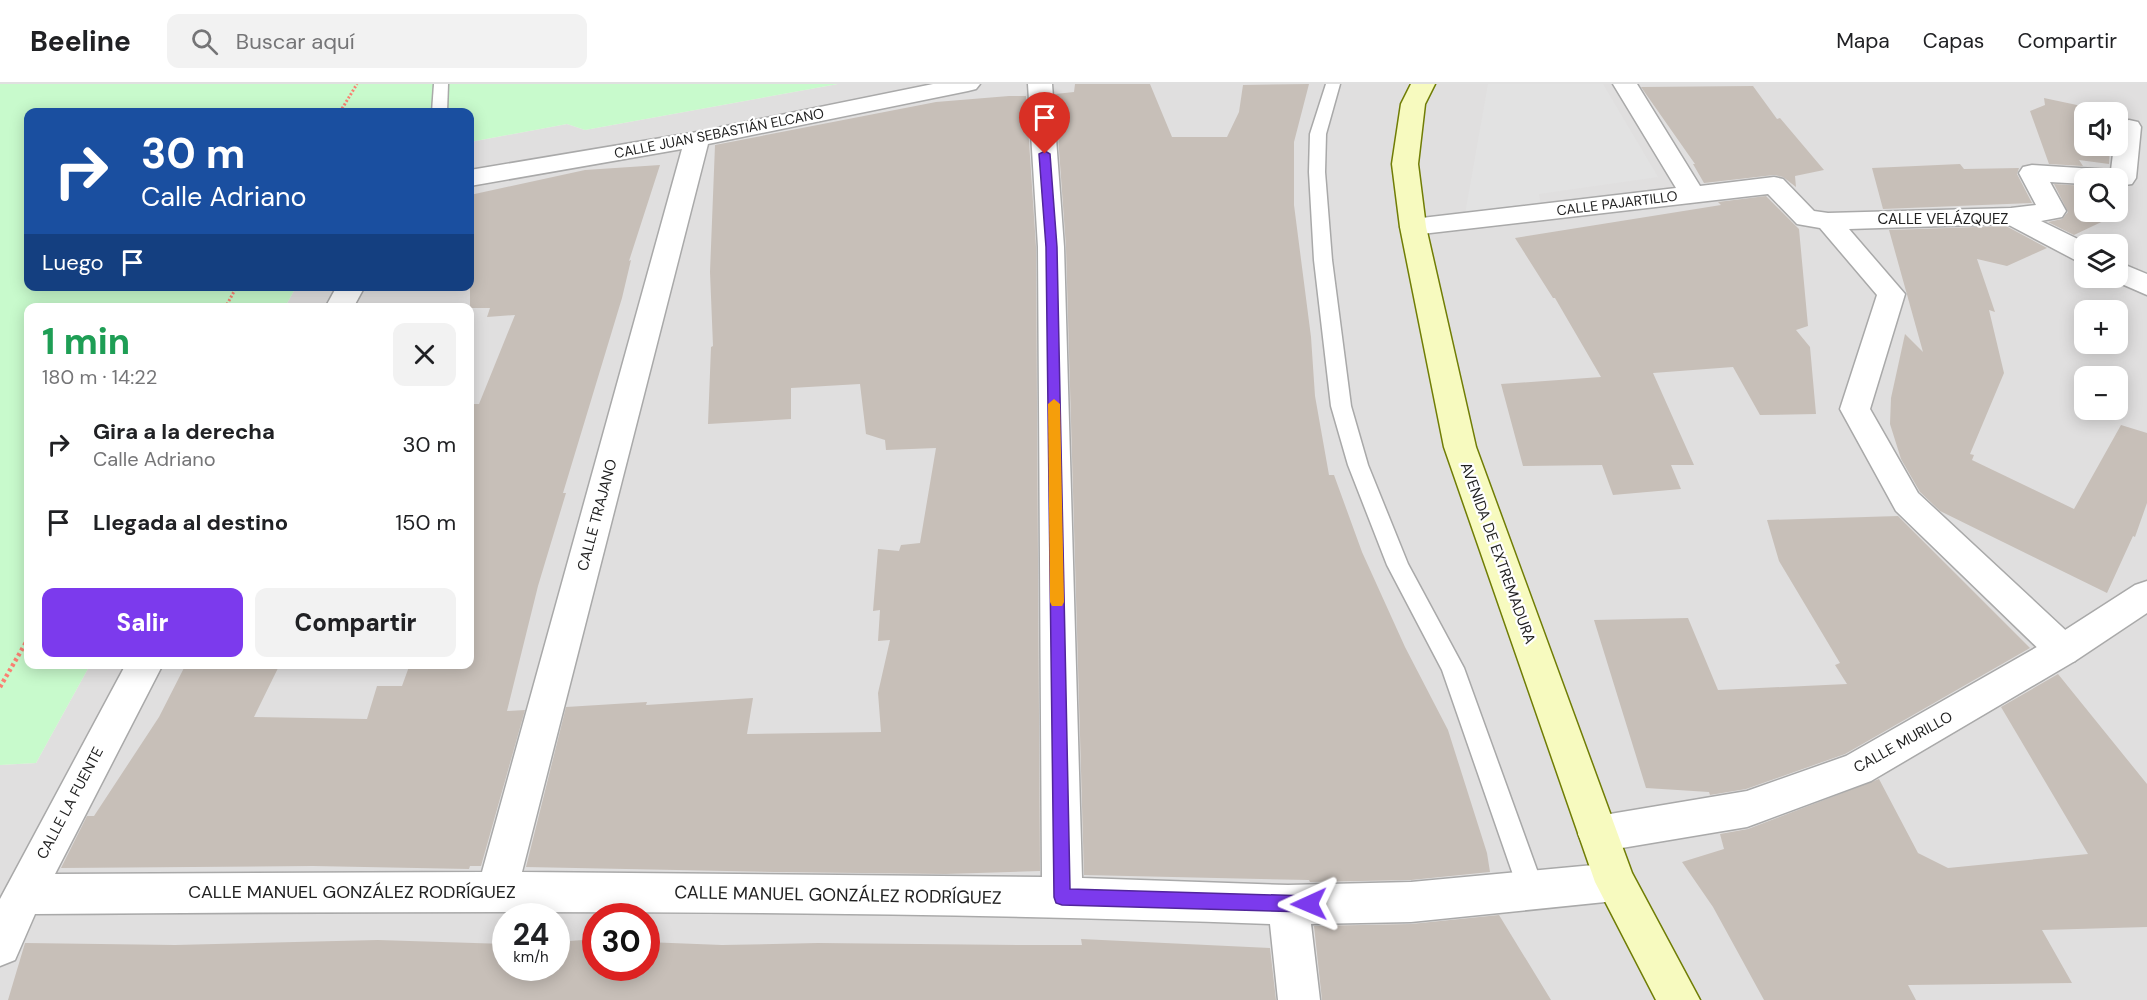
<!DOCTYPE html>
<html lang="es">
<meta charset="utf-8">
<style>
body{margin:0;font-family:"DM Sans",sans-serif;background:#f2f2f2;color:#202124;height:100vh;display:flex;flex-direction:column;font-size:22px;white-space:nowrap}
*{box-sizing:border-box;margin:0}
p{font-size:20px;color:#757577}
.icon{flex:none;width:33px;height:33px;fill:none;stroke:currentColor;stroke-width:2;stroke-linecap:round;stroke-linejoin:round}
.map{position:relative;flex:1;overflow:hidden}
.sheet{position:absolute;left:24px;top:219px;width:450px;height:366px;display:flex;flex-direction:column;background:#fff;border-radius:12px;box-shadow:0 3px 15px #0003}
.sheet>*{flex:none}
.guide{position:absolute;left:24px;top:24px;width:450px;height:183px;border-radius:12px;box-shadow:0 3px 15px #0003;background:#1a4fa0;color:#fff;overflow:hidden}
.controls{position:absolute;left:2074px;top:18px;display:grid;gap:12px}
.controls a{display:grid;place-items:center;width:54px;height:54px;border-radius:12px;background:#fff;box-shadow:0 3px 15px #0003;font-size:30px}
.speed{position:absolute;left:492px;top:819px;display:flex;gap:12px;font-size:30px;font-weight:700;text-align:center}
.speed>*{display:grid;place-content:center;width:78px;height:78px;border-radius:50%;background:#fff;box-shadow:0 3px 15px #0003;line-height:1}
.speed small{font-size:15px;font-weight:400}
.speed .limit{border:9px solid #d22;background:#fff;color:#111}
.pin{position:absolute;display:grid;place-items:center;width:51px;height:51px;color:#fff;margin:-62px -26px;border-radius:50% 50% 50% 0;rotate:-45deg;box-shadow:0 0 6px #0007}
.pin .icon{rotate:45deg}
.me{position:absolute;width:66px;margin:-33px;rotate:269deg;stroke-linejoin:round;filter:drop-shadow(0 0 4px #0008)}
.turn{display:flex;align-items:center;gap:21px;height:126px;padding:0 18px;font-size:27px}
.turn .icon{width:78px;height:78px;stroke-width:2.5}
.turn b{display:block;font-size:42px;line-height:51px}
.then{display:flex;align-items:center;height:57px;padding:0 18px;background:#0003;gap:12px;font-size:22px}
.round{display:grid;place-items:center;flex:none;width:63px;height:63px;border-radius:12px;background:#f2f2f2}
.summary{display:flex;align-items:center;justify-content:space-between;height:102px;padding:0 18px}
h1{font-size:36px;font-weight:800;line-height:45px;color:#1e9e55}
.action{display:flex;gap:12px;margin-top:auto;padding:12px 18px}
.action a{flex:1;height:69px;border-radius:12px;background:#7c3aed;color:#fff;font-size:24px;font-weight:800;line-height:69px;text-align:center}
.action a+a{background:#f2f2f2;color:#202124}
ul{padding:0;list-style:none}
li{display:flex;align-items:center;gap:18px;height:78px;padding:0 18px}
li div{flex:1}
li b{display:block;font-size:22px}
li em{font-style:normal}
header{display:flex;align-items:center;gap:36px;box-sizing:border-box;height:84px;padding:0 30px;background:#fff;border-bottom:2px solid #e0e0e0}
header strong{font-size:28px}
nav{display:flex;gap:33px;margin-inline-start:auto;font-size:21px}
.search{width:420px;height:54px;background:#f2f2f2;display:flex;align-items:center;gap:15px;box-sizing:border-box;padding:0 21px;border-radius:12px;color:#757577;font-size:22px}
.map>svg:first-child{display:block}
.residential{fill:#e0dfdf;fill-rule:evenodd}
.park{fill:#c8facc}
.parking{fill:#e2e2e2}
.building{fill:#c7bfb8}
.lines{fill:none;stroke-linecap:round;stroke-linejoin:round}
.service-casing{stroke:#a9a9a9;stroke-width:3}
.pedestrian-casing{stroke:#a9a9a9;stroke-width:3}
.minor-casing{stroke:#a9a9a9;stroke-width:3}
.secondary-casing{stroke:#707d05;stroke-width:3}
.path-far1{stroke:#fa8072;stroke-width:3;stroke-dasharray:2 2;stroke-linecap:butt}
.path{stroke:#fa8072;stroke-width:4.5;stroke-dasharray:3 3;stroke-linecap:butt}
.service{fill:#fff;fill-rule:evenodd}
.pedestrian{fill:#fff;fill-rule:evenodd}
.minor{fill:#fff;fill-rule:evenodd}
.secondary{fill:#f7fabf;fill-rule:evenodd}
.route{fill:#7c3aed;stroke:#51269a;stroke-width:1.5}
.slow{fill:#f59e0b}
.labels{text-anchor:middle;stroke-width:4.5;stroke-linejoin:round;paint-order:stroke}
.far-street-label{font-size:14px;fill:#222;stroke:#fff}
.street-label{font-size:15px;fill:#222;stroke:#fff}
.near-street-label{font-size:18px;fill:#222;stroke:#fff}
</style>
<header>
<strong>Beeline</strong>
<div class="search"><svg class="icon" aria-label="search" viewBox="0 0 24 24"><circle cx="10" cy="10" r="6"/><path d="M15 15l6 6"/></svg>Buscar aquí</div>
<nav><a>Mapa</a><a>Capas</a><a>Compartir</a></nav>
</header>
<div class="map">
<svg width="2147" height="916" viewBox="0 0 2147 916">
<rect width="100%" height="100%" fill="#f2efe9"/>
<path class="residential" d="M838,0H2147V916H0V681L36,679L90,581L470,580V224L285,223L296,203L470,202V58L567,40L585,46ZM2085,28H2118V62H2085ZM2085,94H2118V128H2085ZM2085,160H2118V194H2085ZM2085,226H2118V260H2085ZM2085,292H2118V326H2085ZM506,832H556V884H506ZM596,832H646V884H596Z"/>
<polygon class="park" points="0,0 838,0 585,46 567,40 470,58 470,28 28,28 28,202 296,203 285,223 28,224 28,580 90,581 36,679 0,681"/>
<polygon class="parking" points="1488,0 1603,0 1658,93 1539,110 1541,123 1465,130"/>
<g class="building">
<polygon points="1075,0 1150,0 1172,53 1227,53 1239,28 1243,1 1309,0 1294,58 1294,121 1311,253 1315,312 1329,391 1334,391 1362,468 1405,563 1448,646 1487,769 1490,788 1411,796 1310,798 1309,796 1084,791 1066,163 1055,10 1074,8"/>
<polygon points="1753,2 1777,35 1780,34 1824,86 1795,92 1796,103 1783,93 1774,91 1704,99 1693,80 1695,80 1641,3"/>
<polygon points="1009,12 1026,12 1036,163 1040,787 946,790 775,788 526,783 566,623 647,618 646,621 753,614 747,650 881,648 878,609 890,556 878,557 880,526 873,527 878,465 899,467 901,461 920,459 936,364 886,366 885,356 866,350 860,300 791,304 791,335 708,340 711,263 713,262 710,188 715,61 936,18"/>
<polygon points="2044,14 2105,27 2085,28 2085,62 2110,62 2109,80 2079,76 2083,82 2049,80 2030,27 2045,21"/>
<polygon points="1960,80 1964,85 2019,84 2017,90 2032,119 1883,125 1872,84"/>
<polygon points="660,81 629,177 631,176 622,214 563,409 566,409 538,502 507,627 525,626 481,782 470,782 469,785 313,782 61,784 87,732 94,732 159,633 186,580 280,580 254,633 367,635 377,602 402,602 410,580 470,580 470,320 479,320 515,231 487,233 490,224 470,224 470,111 585,86"/>
<polygon points="2054,100 2085,102 2085,128 2112,128 2114,132 2074,151 2048,138 2062,135 2068,128"/>
<polygon points="1766,112 1799,145 1808,242 1796,246 1810,263 1816,330 1760,331 1733,283 1653,289 1694,381 1671,381 1681,405 1613,411 1602,381 1523,382 1501,300 1601,293 1555,214 1553,214 1515,154 1721,121 1718,118"/>
<polygon points="2006,142 2047,164 2007,182 1977,175 1995,228 1989,226 2004,289 1970,370 1974,371 1972,376 2074,425 2121,341 2147,349 2147,419 2135,453 2133,452 2107,509 1940,427 1920,408 1901,375 1890,340 1891,314 1905,250 1923,268 1889,146"/>
<polygon points="1898,432 2030,564 1845,670 1746,705 1710,711 1709,708 1646,704 1594,536 1688,534 1718,606 1847,600 1835,581 1840,579 1779,477 1767,436"/>
<polygon points="2058,590 2147,700 2147,843 2042,846 2072,899 1908,901 1916,916 1764,916 1713,823 1682,778 1724,765 1720,750 1748,745 1879,695 1918,769 1948,784 2088,770 2001,623"/>
<polygon points="1499,831 1551,916 1322,916 1314,842 1411,840"/>
<polygon points="596,855 596,884 646,884 646,858 722,861 818,859 1023,861 1082,861 1081,855 1270,864 1276,916 8,916 25,859 175,861 378,856 506,860 506,884 556,884 556,858"/>
</g>
<g class="lines">
<g class="service-casing">
<g id="service">
<polygon points="434,0 448,0 447,28 432,28"/>
<polygon points="1326,0 1340,0 1326,50 1325,88 1332,176 1351,322 1368,381 1408,480 1464,584 1545,808 1541,817 1532,820 1523,817 1519,808 1442,586 1387,481 1348,381 1331,322 1314,176 1309,88 1310,50"/>
</g>
</g>
<g class="pedestrian-casing">
<polygon id="pedestrian" points="2147,497 2147,529 2075,577 1871,697 1747,743 1598,768 1584,763 1578,750 1584,737 1598,732 1747,707 1846,672 2051,555 2135,501"/>
</g>
<g class="minor-casing">
<g id="minor">
<path d="M933,0H980L976,5L968,7L708,60L522,788L1042,793L1038,163L1028,0H1052L1064,163L1082,794L1288,801L1411,798L1615,779L1629,784L1635,798L1629,812L1615,817L1411,838L1311,840L1320,916H1278L1270,840C858,825 446,827 35,830L15,876L0,882V815L126,580H163L55,790L482,788L682,65L470,102V86L697,48Z"/>
<polygon points="1613,0 1637,0 1700,102 1774,93 1783,95 1814,127 1828,129 2011,124 2036,121 2019,89 2023,83 2032,81 2111,86 2114,62 2118,62 2118,41 2120,38 2129,36 2138,38 2141,43 2136,94 2132,100 2118,102 2118,94 2085,94 2085,100 2050,98 2066,127 2062,133 2041,137 2088,160 2085,160 2085,179 2075,176 2007,140 1849,145 1905,210 1870,325 1918,409 2075,555 2081,566 2075,577 2063,581 2051,577 1896,427 1840,325 1877,211 1820,144 1797,140 1768,110 1413,151 1404,149 1400,143 1404,137 1413,135 1676,104"/>
<polygon points="2118,178 2147,190 2147,211 2108,194 2118,194"/>
<polygon points="337,202 365,202 353,224 325,224"/>
</g>
</g>
<g class="secondary-casing">
<polygon id="secondary" points="1411,0 1435,0 1425,20 1418,80 1426,143 1476,363 1632,789 1700,916 1656,916 1595,798 1444,363 1400,143 1392,80 1401,20"/>
</g>
<g class="path-far1">
<polyline points="340,28 357,0"/>
<polyline points="225,224 237,202"/>
</g>
<polyline class="path" points="0,603 28,555"/>
<use href="#service" class="service"/>
<use href="#pedestrian" class="pedestrian"/>
<use href="#minor" class="minor"/>
<use href="#secondary" class="secondary"/>
</g>
<polygon class="route" points="1045,67 1050,70 1057,163 1070,805 1309,812 1315,814 1317,820 1315,826 1309,828 1062,821 1056,819 1054,813 1046,163 1039,70"/>
<polygon class="slow" points="1054,315 1060,320 1064,518 1062,522 1052,522 1050,518 1048,320"/>
<g class="labels">
<g class="far-street-label">
<text transform="translate(719 49) rotate(-11)" y="5">CALLE JUAN SEBASTIÁN ELCANO</text>
<text transform="translate(1617 119) rotate(-7)" y="5">CALLE PAJARTILLO</text>
</g>
<g class="street-label">
<text x="1943" y="140">CALLE VELÁZQUEZ</text>
<text transform="translate(597 431) rotate(-75)" y="5">CALLE TRAJANO</text>
<text transform="translate(1498 469) rotate(70)" y="5">AVENIDA DE EXTREMADURA</text>
<text transform="translate(1903 658) rotate(-29)" y="5">CALLE MURILLO</text>
<text transform="translate(70 719) rotate(-62)" y="5">CALLE LA FUENTE</text>
</g>
<g class="near-street-label">
<text x="352" y="814">CALLE MANUEL GONZÁLEZ RODRÍGUEZ</text>
<text transform="translate(838 811) rotate(1)" y="6">CALLE MANUEL GONZÁLEZ RODRÍGUEZ</text>
</g>
</g>
</svg>
<div class="controls">
<a><svg class="icon" aria-label="sound" viewBox="0 0 24 24"><path d="M4 9h4l5-4v14l-5-4H4zM17 9q2 3 0 6"/></svg></a>
<a><svg class="icon" aria-label="search" viewBox="0 0 24 24"><circle cx="10" cy="10" r="6"/><path d="M15 15l6 6"/></svg></a>
<a><svg class="icon" aria-label="layers" viewBox="0 0 24 24"><path d="M12 4l9 5-9 5-9-5zM3 14l9 5 9-5"/></svg></a>
<a>+</a>
<a>−</a>
</div>
<div class="speed"><div>24<small>km/h</small></div><div class="limit">30</div></div>
<div class="pin" style="left:1045px;top:70px;background:#d93025"><svg class="icon" aria-label="arrive" viewBox="0 0 24 24"><path d="M6 21V4h12l-3 4 3 4H6"/></svg></div>
<svg class="me" style="left:1309px;top:820px" viewBox="-20 -20 40 40"><path d="M0-17L14 15 0 8-14 15z" fill="#7c3aed" stroke="#fff" stroke-width="4"/></svg>
<div class="guide">
<div class="turn"><svg class="icon" aria-label="right" viewBox="0 0 24 24"><path d="M7 20v-9h11M14 6l5 5-5 5"/></svg><div><b>30 m</b>Calle Adriano</div></div>
<div class="then">Luego<svg class="icon" aria-label="arrive" viewBox="0 0 24 24"><path d="M6 21V4h12l-3 4 3 4H6"/></svg></div>
</div>
<section class="sheet">
<div class="summary"><div><h1>1 min</h1><p>180 m · 14:22</p></div><a class="round"><svg class="icon" aria-label="close" viewBox="0 0 24 24"><path d="M6 6l12 12M18 6L6 18"/></svg></a></div>
<ul>
<li><svg class="icon" aria-label="right" viewBox="0 0 24 24"><path d="M7 20v-9h11M14 6l5 5-5 5"/></svg><div><b>Gira a la derecha</b><p>Calle Adriano</p></div><em>30 m</em></li>
<li><svg class="icon" aria-label="arrive" viewBox="0 0 24 24"><path d="M6 21V4h12l-3 4 3 4H6"/></svg><div><b>Llegada al destino</b></div><em>150 m</em></li>
</ul>
<div class="action"><a>Salir</a><a>Compartir</a></div>
</section>
</div>
